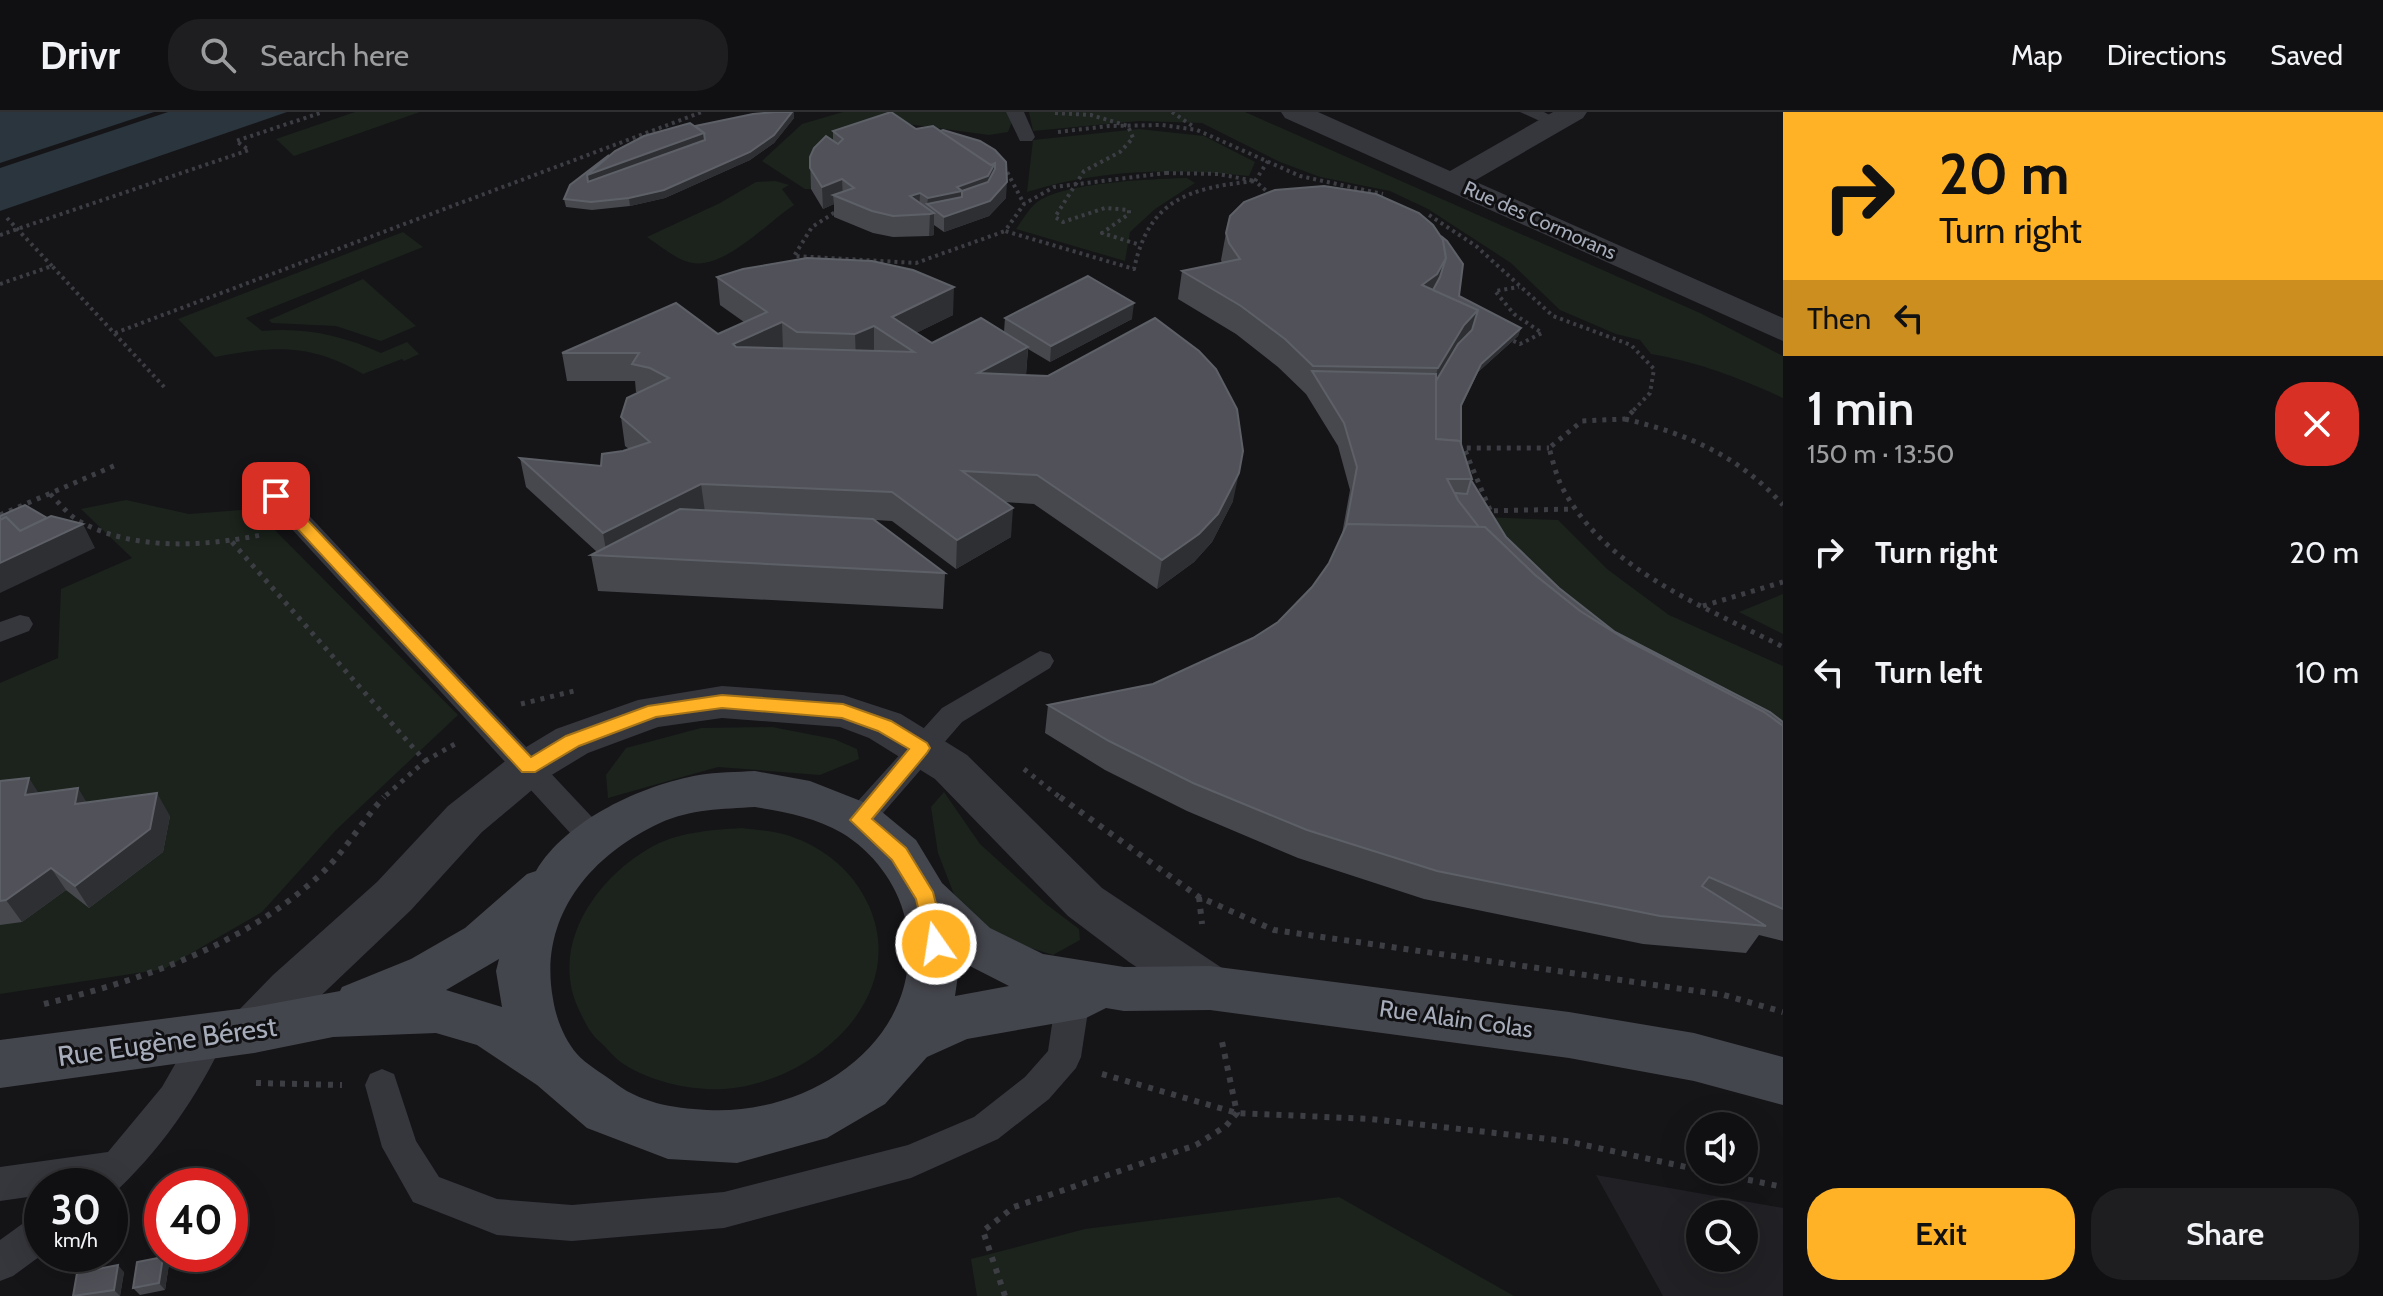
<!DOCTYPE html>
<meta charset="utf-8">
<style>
body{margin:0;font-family:Cabin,sans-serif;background:#1e1e20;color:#f1f3f6;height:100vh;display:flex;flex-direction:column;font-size:30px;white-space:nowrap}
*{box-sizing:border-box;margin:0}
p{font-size:26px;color:#9c9d9f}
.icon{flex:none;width:44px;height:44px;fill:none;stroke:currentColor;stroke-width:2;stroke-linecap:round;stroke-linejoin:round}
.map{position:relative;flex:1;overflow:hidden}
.side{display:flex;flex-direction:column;background:#101012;width:600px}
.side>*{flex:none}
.top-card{background:#ffb226;color:#111;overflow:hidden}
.fabs{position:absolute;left:1686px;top:1000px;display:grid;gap:16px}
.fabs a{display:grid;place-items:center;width:72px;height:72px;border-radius:50%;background:#101012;box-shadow:0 8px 32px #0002,0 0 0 2px #303032;font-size:40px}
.speed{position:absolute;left:24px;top:1056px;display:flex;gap:16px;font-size:40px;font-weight:700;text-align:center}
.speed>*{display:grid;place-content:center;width:104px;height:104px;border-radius:50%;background:#101012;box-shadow:0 8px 32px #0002,0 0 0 2px #303032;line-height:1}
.speed small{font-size:20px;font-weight:400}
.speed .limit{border:12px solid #d22;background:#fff;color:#111}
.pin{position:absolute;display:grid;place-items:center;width:68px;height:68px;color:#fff;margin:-34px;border-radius:16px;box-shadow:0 4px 12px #0006}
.me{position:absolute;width:88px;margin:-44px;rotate:347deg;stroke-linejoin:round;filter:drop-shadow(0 0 6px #0008)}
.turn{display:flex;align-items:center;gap:28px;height:168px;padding:0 24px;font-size:36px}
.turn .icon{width:104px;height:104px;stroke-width:2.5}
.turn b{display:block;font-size:56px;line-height:68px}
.then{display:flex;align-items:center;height:76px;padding:0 24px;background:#0003;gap:16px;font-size:30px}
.round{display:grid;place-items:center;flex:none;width:84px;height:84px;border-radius:32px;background:#1e1e20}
.head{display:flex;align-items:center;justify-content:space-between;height:136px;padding:0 24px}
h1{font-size:48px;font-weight:600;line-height:60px}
.primary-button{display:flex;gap:16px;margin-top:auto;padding:16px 24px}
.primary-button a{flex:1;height:92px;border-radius:32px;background:#ffb226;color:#111;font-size:32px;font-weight:600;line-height:92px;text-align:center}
.primary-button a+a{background:#1e1e20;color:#f1f3f6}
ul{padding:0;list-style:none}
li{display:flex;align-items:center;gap:24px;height:120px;padding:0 24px}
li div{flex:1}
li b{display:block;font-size:30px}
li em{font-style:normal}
header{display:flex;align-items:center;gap:48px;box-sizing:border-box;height:112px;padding:0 40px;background:#101012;border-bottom:2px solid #303032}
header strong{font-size:38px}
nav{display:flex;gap:44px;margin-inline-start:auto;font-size:28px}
.search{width:560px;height:72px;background:#1e1e20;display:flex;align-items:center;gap:20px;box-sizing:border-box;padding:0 28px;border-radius:32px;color:#9c9d9f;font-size:30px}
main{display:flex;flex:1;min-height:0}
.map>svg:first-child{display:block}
.built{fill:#212125;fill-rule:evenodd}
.green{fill:#1b231c}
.water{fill:#2a353d}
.pier{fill:#151518}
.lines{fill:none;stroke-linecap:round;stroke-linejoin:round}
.path-far2{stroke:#3c3e44;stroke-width:4;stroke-dasharray:3 4;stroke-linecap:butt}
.path-far1{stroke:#3c3e44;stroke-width:5;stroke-dasharray:4 6;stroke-linecap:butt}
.path{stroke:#3c3e44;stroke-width:6;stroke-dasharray:5 7;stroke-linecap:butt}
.lane{fill:#36373d;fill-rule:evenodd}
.street{fill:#36373d;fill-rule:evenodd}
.secondary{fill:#44464d;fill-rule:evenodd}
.wall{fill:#46484d}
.shaded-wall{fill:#2e2f33}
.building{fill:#515259;stroke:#5e6068;stroke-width:2;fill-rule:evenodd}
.route{fill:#ffb226;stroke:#a67419;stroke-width:2}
.labels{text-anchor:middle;stroke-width:6;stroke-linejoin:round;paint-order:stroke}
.far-street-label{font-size:20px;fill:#a6acb9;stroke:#101013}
.street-label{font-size:24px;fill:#a6acb9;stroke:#101013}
.near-street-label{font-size:28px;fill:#a6acb9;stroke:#101013}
</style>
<header>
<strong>Drivr</strong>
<div class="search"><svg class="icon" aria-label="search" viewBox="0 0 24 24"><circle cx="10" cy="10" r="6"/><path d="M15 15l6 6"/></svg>Search here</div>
<nav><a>Map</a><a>Directions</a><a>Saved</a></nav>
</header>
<main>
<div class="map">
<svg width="1783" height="1184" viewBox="0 0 1783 1184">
<rect width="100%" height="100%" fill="#151518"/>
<path class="built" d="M1596,1063L1783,1096V1184H1663ZM1700,1102H1744V1146H1700Z"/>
<g class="green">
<polygon points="355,0 420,0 294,44 276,27"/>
<polygon points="843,0 1008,0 1013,7 1008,20 989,23 892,10 812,60 811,77 805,77 762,49 802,12"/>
<path d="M1029,0H1245L1700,201L1783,244V286C1740,266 1698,250 1651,242L1640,228L1616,222L1560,198L1511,151L1428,97L1390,79L1320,65L1280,50L1202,11L1139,9L1033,19Z"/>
<path d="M1139,17L1204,24L1255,50L1249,64C1175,56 1099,57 1027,80L1033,28Z"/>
<path d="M1187,66L1195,71L1155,97L1130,120L1125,149L1016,117C1022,109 1028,98 1035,92C1059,70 1154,67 1187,66Z"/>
<path d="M775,69L789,73L782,77L794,93C765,112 720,163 685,149C672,144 659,133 647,125L720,91L756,70Z"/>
<path d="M403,120L423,135L246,206L262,219C304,215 342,223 381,241L407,230L419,242L404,249L402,247L363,262C311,231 272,234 215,245L178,207Z"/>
<polygon points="363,167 416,214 381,229 336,214 272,211 269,208"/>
<polygon points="126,388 189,402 254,397 458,603 336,718 262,800 164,857 0,882 0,571 58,546 61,477 132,446 81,397"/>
<polygon points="1483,405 1558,408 1607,457 1669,503 1783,554 1783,623 1611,528"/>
<polygon points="1783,482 1783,522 1739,500"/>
<polygon points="772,615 834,627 857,637 859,647 820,663 718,655 608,686 606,663 626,636 701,616"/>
<polygon points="944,680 980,732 1046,792 1079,817 1080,828 1053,843 998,826 957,790 938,741 931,695"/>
<path d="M742,716C757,718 775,719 790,724C825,736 854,760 869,794C910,887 812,971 724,977C693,979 652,970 625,953C615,947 607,936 599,929C589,920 585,910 579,898C549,835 594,769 648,737C676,720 710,718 742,716Z"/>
<polygon points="1339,1085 1514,1184 977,1184 971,1147 1085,1117"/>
</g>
<polygon class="water" points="0,0 287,0 0,99"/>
<polygon class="pier" points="154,0 168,0 0,56 0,51"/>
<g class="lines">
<g class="path-far2">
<polyline points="1172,0 1194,15"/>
<polyline points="1055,1 1091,3 1128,14 1133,26 1120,40 1084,59 1055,105 1063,110 1105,96 1129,98 1129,102 1102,121 1137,132"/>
<polyline points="1058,20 1109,14 1162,13 1197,18 1300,64 1383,82"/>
<polyline points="1268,49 1255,69 1272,84"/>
<polyline points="1004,54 1024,92"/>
<path d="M1166,61L1218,62L1255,69C1189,76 1149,87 1134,157L1005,119L1024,92L1054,75Z"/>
<polyline points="840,97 812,115 794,144 916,151 1005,119"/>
<polyline points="1429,103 1476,134 1553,204 1631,233 1654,257 1650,281 1631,301"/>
<polyline points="7,106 52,154"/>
<polyline points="0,123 249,38 236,29 323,0"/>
<polyline points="0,172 52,154 166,277"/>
<polyline points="115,221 702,0"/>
<polyline points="1507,226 1520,232 1542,221 1514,202 1495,179 1519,175"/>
</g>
<g class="path-far1">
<path d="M1633,299L1625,307L1582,309L1549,336C1553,349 1556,364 1563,377C1607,459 1704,494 1783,535"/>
<path d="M1625,307C1688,322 1739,344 1783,393"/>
<path d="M50,382C59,391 67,401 77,408C132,439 201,435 261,423"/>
<polyline points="1490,398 1464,336 1549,336"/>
<polyline points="1484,399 1574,397"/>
<polyline points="0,403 116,353"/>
<polyline points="232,430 425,649 382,687"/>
<polyline points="1703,494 1783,470"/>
<polyline points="521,592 574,579"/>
<polyline points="425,649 455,632"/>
<polyline points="1024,657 1062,687"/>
</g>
<g class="path">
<polyline points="1060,685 1199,785 1274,818 1724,883 1783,900"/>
<polyline points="1199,785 1202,812"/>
<path d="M44,892C145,867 245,833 322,761C346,738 362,709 384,685"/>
<polyline points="1102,962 1237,1001 1371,1007 1566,1029 1700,1058"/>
<polyline points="256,971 342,973"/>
<polyline points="1701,1058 1783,1075"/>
<polyline points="1005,1184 983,1119 1014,1095 1196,1033 1226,1014 1237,1001 1221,925"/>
</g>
<g class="lane">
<polygon points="1006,0 1024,0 1035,25 1032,29 1020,29"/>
<polygon points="1520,0 1544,0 1564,11 1555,16"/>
<polygon points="276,376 285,378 605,719 609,727 605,735 594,739 583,735 267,390 264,384 267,378"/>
<polygon points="20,503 29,505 33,512 29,519 0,530 0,510"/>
<polygon points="1040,539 1050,542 1054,549 1050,556 962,610 870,716 859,720 848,716 844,708 848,700 942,596"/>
<polygon points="1073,872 1085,876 1090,886 1081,945 1076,956 1049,987 998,1027 911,1066 724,1116 572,1129 497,1123 413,1090 382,1035 365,973 370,962 382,957 394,962 416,1029 439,1065 497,1087 572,1093 724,1080 908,1033 974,1005 1025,965 1048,939 1056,886 1061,876"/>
<path d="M209,909L221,914L226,924C197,986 160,1039 110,1085V1074H42V1083L0,1089V1055L108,1040L162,975L197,914Z"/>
<polygon points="42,1102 43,1142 13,1164 0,1169 0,1128 29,1107"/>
</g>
<g class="street">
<polygon points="1281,0 1318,0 1450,59 1553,0 1587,0 1583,6 1474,69 1783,206 1783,229 1285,6"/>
<polygon points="722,574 843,583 901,602 967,643 1102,776 1228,860 1236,876 1228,892 1210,898 1192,892 1129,850 1068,804 935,667 869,626 840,615 722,606 658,615 588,641 545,667 482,720 411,798 309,895 273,934 254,941 235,934 228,918 235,902 273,863 377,770 448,694 513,643 556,617 638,588"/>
</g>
<path class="secondary" d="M755,659L810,669L876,695L916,728L942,771L990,816L1043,842L1124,855L1210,854L1569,900L1694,921L1783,945V993L1694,969L1569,946L1210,898L1124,899L1106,896L1086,906L967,927L927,945L885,992L827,1026L737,1051L668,1047L587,1016L537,973L477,933L436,921L333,925L254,941L0,976V928L254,895L340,879L342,875L411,847L465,816L527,762L536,759C566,708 642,673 699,663C717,660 737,660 755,659ZM755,695C785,700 815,705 842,721C872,739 897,771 905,806C931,924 814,1004 707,998C672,996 639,991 611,968C600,960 586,952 577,942C564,927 556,906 553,887C538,806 589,744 660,711C690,697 723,697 755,695ZM499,847L496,859L502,895L446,878ZM960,849L1009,874L955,884Z"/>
</g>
<g class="wall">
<polygon points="775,0 794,0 794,6 774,31 750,48 665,86 630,94 592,98 566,95 564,87 695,14"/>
<polygon points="833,19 1006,86 989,104 944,120 934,113 934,123 929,124 893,125 873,121 834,105 834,92 823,97 811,77 810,45 833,28"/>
<polygon points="1226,121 1459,184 1521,216 1518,224 1478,260 1461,296 1461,332 1471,368 1506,425 1559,476 1615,520 1783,610 1783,829 1759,823 1746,841 1643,832 1424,787 1298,746 1187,699 1105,658 1045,621 1048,593 1153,572 1253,526 1278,510 1312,475 1329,451 1342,422 1350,378 1338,334 1306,282 1278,255 1236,222 1178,187 1182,159 1222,151 1221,148"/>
<polygon points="717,165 953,203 916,221 932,231 1004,220 1005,206 1132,207 1050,250 1028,237 1026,263 1233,389 1212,430 1194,450 1157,477 1034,392 1005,390 1011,425 956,457 892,409 875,408 945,461 943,497 598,479 591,443 597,440 526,375 520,346 601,354 623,339 629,337 625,334 621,305 639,280 636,280 635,269 567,269 562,241 718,222 744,210 720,193"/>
<polygon points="0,669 39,681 87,691 170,704 163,740 89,796 66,778 22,810 0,813"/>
<polygon points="163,1145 169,1152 165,1178 140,1183 133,1176"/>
<polygon points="124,1160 120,1184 73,1184"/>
</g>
<g class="shaded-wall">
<polygon points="792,0 794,0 794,6 774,31 750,48 665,86 630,94 629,86"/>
<polygon points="704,21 706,36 590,78 587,63"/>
<polygon points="995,51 1007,70 1006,86 989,104 944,120 944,105 927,93 928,86 957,75"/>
<polygon points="842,67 843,87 833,83 834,92 823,97 822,75"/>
<polygon points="920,81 919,102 910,84"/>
<polygon points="934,101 934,123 929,124 930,102"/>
<polygon points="1446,146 1438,173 1422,195 1422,173"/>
<polygon points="954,175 953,203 898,230 892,205"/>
<polygon points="1134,191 1132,207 1050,250 1051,234"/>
<polygon points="1478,198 1469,226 1432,276 1438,256 1464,213"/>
<polygon points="782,210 783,238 735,260 733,232"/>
<polygon points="874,214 874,242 856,250 855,222"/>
<polygon points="1521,216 1518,224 1478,260 1458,302 1481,252"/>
<polygon points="1028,235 1026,263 978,261"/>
<polygon points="1239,361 1233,389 1212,430 1194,450 1157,477 1162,448"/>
<polygon points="701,372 705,400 607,444 603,421"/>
<polygon points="1013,396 1011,425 956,457 957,428"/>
<polygon points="83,412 95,436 0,481 0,451"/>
<polygon points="29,666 43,688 25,683"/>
<polygon points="78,676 92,699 75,692"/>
<polygon points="157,681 170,704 163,740 89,796 75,774"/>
<polygon points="51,756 66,778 22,810 6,788"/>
<polygon points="163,1145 169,1152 165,1178 159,1171"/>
<polygon points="118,1153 124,1160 120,1184 114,1178"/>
</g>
<g class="building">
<polygon points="775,0 792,0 774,23 750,40 664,78 629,86 591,90 564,87 570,73 609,43 587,63 588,70 705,28 704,21 695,14 753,2"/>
<polygon points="891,0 916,17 933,14 991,53 995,51 988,64 957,75 962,79 928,86 920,81 910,84 934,101 930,102 893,104 872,99 833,83 854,76 842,67 822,75 810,56 810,45 814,36 826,24 838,32 843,27 833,19"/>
<polygon points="690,11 704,21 587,63 615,39 644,24"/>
<polygon points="943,18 980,29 995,38 1006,50 1007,70 990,89 944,105 927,92 962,85 962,79 988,70 995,57 995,51 991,53 940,19"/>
<polygon points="1324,74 1376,82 1419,101 1433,113 1443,128 1446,146 1437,162 1422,173 1478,198 1464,213 1438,256 1313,254 1285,227 1241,194 1182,159 1240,147 1229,131 1226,121 1230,104 1244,90 1275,78"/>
<polygon points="1441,124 1447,129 1463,152 1459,184 1521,216 1481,252 1461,293 1461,332 1460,329 1436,327 1436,269 1458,232 1472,218 1478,198 1433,178 1440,165 1446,146 1443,128"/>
<path d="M807,146L872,149L913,158L954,175L892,205L932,231L981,206L1028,235L978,261L1048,264L1155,206L1199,239L1216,257L1237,297L1243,339L1239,361L1218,402L1199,422L1162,448L1037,363L962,359L1013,396L957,428L892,380L701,372L603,421L520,346L601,354L602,342L623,339L650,330L621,305L627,286L669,266L650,256L632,252L639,241H562L676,191L718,222L767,200L717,165L743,157ZM782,210L797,220L855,222L874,214L914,240L736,235L733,232Z"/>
<polygon points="1088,164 1134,191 1051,234 1005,206"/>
<polygon points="1312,259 1436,262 1436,327 1460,329 1472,367 1447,367 1458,388 1479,415 1347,412 1346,414 1357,355 1344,311"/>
<polygon points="1471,368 1506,425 1559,476 1615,520 1770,600 1783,610 1783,614 1764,600 1628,529 1580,499 1535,463 1485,415 1479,415 1458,388 1455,381 1467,382"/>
<polygon points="25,393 47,406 20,419 6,405 0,408 0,404"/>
<polygon points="680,397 873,407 945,461 591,443"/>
<polygon points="51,404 83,412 0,451 0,408 6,405 20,419"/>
<polygon points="1347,412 1485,415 1535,463 1580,499 1628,529 1764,600 1783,614 1783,797 1709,765 1702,774 1766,814 1660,804 1437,759 1307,718 1193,671 1109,629 1048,593 1153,572 1253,526 1278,510 1312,475 1329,451"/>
<polygon points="29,666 25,683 78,676 75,692 157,681 150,717 75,774 51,756 6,788 0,789 0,669"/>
<polygon points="163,1145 159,1171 133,1176 137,1150"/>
<polygon points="118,1153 114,1178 73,1184 77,1161"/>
</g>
<polygon class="route" points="276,379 281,380 531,645 566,624 648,594 722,583 843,592 891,609 927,631 930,636 927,641 872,707 906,736 933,780 946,832 943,838 936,840 928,838 916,787 892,748 850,708 909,637 878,619 842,606 722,596 656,605 579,634 535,660 522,660 270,387 270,380"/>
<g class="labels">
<g class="far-street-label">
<text transform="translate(1540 108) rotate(24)" y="7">Rue des Cormorans</text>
</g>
<g class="street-label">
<text transform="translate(1456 907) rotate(8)" y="8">Rue Alain Colas</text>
</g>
<g class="near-street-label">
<text transform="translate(167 929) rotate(-8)" y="10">Rue Eugène Bérest</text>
</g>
</g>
</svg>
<div class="fabs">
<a><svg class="icon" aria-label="sound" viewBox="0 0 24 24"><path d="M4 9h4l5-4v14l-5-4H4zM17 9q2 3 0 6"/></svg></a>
<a><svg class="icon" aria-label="search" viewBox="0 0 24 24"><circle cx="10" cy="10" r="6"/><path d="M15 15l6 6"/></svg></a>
</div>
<div class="speed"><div>30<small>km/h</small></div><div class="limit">40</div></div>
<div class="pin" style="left:276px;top:384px;background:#d93025"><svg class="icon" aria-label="arrive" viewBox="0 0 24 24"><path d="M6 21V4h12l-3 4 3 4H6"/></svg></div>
<svg class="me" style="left:936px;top:832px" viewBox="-20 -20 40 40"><circle r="17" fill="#ffb226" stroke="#fff" stroke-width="3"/><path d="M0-11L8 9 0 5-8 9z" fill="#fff"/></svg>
</div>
<section class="side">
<div class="top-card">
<div class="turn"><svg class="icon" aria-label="right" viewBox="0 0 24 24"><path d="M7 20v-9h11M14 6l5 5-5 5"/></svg><div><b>20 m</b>Turn right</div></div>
<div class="then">Then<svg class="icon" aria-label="left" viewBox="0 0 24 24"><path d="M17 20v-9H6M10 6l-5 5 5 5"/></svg></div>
</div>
<div class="head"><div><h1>1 min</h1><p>150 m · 13:50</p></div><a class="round" style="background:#d93025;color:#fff"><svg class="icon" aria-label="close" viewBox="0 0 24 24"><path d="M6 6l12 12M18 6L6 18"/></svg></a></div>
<ul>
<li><svg class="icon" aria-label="right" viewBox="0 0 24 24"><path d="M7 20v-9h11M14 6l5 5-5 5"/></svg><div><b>Turn right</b></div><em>20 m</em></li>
<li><svg class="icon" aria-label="left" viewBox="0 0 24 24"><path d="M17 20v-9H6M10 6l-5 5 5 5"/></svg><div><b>Turn left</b></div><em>10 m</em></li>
</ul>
<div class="primary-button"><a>Exit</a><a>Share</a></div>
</section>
</main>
